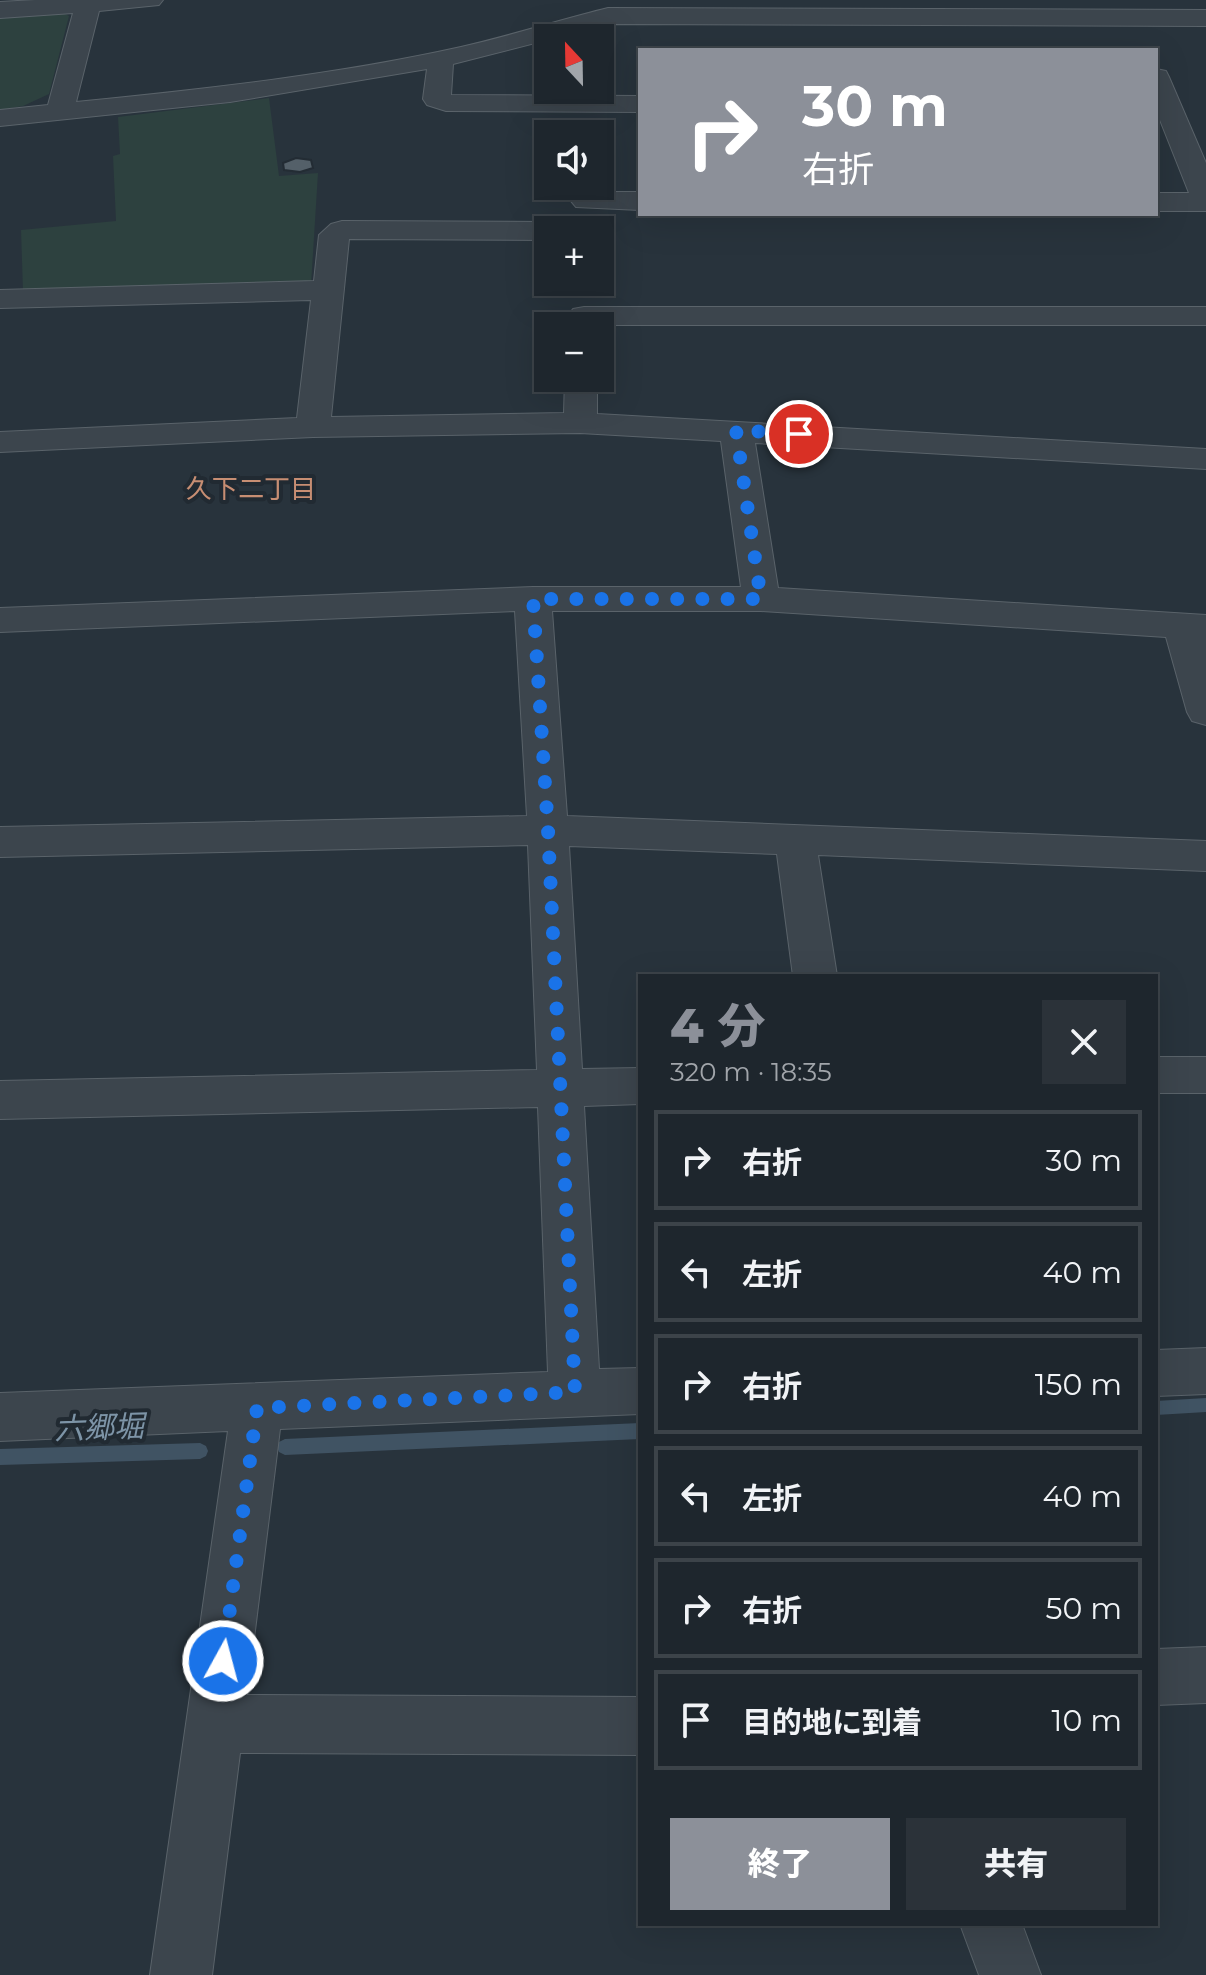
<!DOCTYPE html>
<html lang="ja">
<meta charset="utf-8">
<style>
body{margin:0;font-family:Montserrat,"Noto Sans JP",sans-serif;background:#2b3239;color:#f1f3f6;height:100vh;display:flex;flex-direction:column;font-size:30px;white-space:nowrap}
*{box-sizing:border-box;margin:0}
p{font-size:26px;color:#a1a5aa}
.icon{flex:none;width:44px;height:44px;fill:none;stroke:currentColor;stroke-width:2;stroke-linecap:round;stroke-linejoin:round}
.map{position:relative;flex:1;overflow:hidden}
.panel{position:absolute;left:638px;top:974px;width:520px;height:952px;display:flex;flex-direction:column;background:#1e262d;border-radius:0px;box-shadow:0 8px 32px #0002,0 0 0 2px #3c4349}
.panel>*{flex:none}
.banner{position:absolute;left:638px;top:48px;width:520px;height:168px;border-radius:0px;box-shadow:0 8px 32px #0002,0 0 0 2px #3c4349;background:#8c9099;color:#fff;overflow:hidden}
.needle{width:52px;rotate:338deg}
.buttons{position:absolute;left:534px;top:24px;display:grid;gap:16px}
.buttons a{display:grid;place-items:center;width:80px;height:80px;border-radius:0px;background:#1e262d;box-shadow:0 8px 32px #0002,0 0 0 2px #3c4349;font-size:40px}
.pin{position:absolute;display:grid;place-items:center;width:68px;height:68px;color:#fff;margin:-34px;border:4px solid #fff;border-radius:50%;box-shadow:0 2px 8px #0007}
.me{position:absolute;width:88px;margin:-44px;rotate:7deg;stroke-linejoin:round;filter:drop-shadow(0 0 6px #0008)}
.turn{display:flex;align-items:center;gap:28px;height:168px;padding:0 32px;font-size:36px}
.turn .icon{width:104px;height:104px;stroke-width:2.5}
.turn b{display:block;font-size:56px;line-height:68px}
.round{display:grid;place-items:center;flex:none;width:84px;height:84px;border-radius:0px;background:#2b3239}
.head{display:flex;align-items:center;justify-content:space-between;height:136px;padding:0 32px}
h1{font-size:48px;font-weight:800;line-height:60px;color:#8c9099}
.action{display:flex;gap:16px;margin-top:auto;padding:16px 32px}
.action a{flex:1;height:92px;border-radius:0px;background:#8c9099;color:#fff;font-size:32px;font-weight:800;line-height:92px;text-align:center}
.action a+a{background:#2b3239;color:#f1f3f6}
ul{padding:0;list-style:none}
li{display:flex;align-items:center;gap:24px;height:100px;margin:0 16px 12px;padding:0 16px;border:4px solid #3c4349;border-radius:0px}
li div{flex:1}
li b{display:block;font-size:30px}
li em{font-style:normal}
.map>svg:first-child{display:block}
.green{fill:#2d413f}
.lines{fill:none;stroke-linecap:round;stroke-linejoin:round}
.stream{fill:#405363;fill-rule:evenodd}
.building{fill:#546069;stroke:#232c34;stroke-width:2}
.minor-casing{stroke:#5a636a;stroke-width:2}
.minor{fill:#3c454d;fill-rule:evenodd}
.route{stroke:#1a73e8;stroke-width:14;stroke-dasharray:0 25.2}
.labels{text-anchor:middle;stroke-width:8;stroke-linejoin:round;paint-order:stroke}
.far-neighbourhood-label{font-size:26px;fill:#c78e73;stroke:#212a32}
.water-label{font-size:30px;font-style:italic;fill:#7d94a7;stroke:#212a32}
</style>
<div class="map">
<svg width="1206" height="1975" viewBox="0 0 1206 1975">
<rect width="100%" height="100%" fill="#28333c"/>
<g class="green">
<polygon points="63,13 69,16 49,94 23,106 0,110 0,17"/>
<polygon points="269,98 279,176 318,173 311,285 23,291 21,230 116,221 113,156 120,154 118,117"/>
</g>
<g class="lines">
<g class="stream">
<polygon points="1206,1398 1206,1412 1156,1415 1156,1401"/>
<polygon points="640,1423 640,1439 285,1455 279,1452 277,1447 279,1442 285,1439"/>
<polygon points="200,1443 206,1446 208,1451 206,1456 200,1459 0,1465 0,1449"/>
</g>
</g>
<polygon class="building" points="296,158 311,160 313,168 300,172 284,170 283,163"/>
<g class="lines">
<g class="minor-casing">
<g id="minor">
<path d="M35,0H163L159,5L99,11L76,102C205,89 335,75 461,47C510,36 559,20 608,8L1206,10V26L609,24L453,64L451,95L640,96V112L446,111L427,105L423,99L427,69L230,102L0,126V110L48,105L73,13L0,18V2Z"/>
<polygon points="1156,69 1166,71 1169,77 1206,163 1206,211 1156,211 1156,193 1189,193 1156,110"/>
<polygon points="586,192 640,192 640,210 576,207 571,201 576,195"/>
<polygon points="342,221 548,222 559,225 562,230 548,230 548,240 349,239 331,417 564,413 565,378 597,378 597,414 1206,449 1206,469 755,443 778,588 1206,615 1206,725 1192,721 1187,712 1166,637 761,611 552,611 567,816 1206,841 1206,871 818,855 837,976 793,976 777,854 569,846 582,1069 640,1068 640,1104 584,1106 599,1369 640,1368 640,1414 280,1429 247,1695 640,1697 640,1755 240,1753 212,1975 150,1975 228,1431 0,1441 0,1393 548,1372 538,1107 0,1119 0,1081 537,1070 528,845 0,857 0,827 527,816 515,611 0,632 0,608 533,587 741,587 721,441 580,433 313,437 0,452 0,432 297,418 311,300 0,308 0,290 314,281 319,235 331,224"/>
<polygon points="584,307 1206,307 1206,325 584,325 573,323 568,316 573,309"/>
<rect x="1156" y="1057" width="50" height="36"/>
<polygon points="1206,1348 1206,1394 1156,1396 1156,1350"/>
<polygon points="1206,1647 1206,1703 1156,1705 1156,1649"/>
<polygon points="960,1924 1022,1924 1041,1975 979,1975"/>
</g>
</g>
<use href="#minor" class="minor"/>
</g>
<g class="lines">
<polyline class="route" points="223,1661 257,1408 575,1392 548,830 533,599 761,599 736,430 799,434"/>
</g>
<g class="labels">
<g class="far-neighbourhood-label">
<text x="251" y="498">久下二丁目</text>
</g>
<g class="water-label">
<text transform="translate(99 1428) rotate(-2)" y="10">六郷堀</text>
</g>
</g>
</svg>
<div class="buttons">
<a><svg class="needle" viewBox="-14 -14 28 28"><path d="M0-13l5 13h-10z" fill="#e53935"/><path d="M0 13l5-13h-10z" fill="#a1a5aa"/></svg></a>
<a><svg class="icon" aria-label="sound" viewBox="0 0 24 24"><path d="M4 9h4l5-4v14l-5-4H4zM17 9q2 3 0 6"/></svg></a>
<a>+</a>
<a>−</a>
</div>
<div class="pin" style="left:799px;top:434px;background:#d93025"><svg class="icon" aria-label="arrive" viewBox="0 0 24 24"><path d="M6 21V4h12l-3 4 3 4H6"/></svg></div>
<svg class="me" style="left:223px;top:1661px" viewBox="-20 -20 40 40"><circle r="17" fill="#1a73e8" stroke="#fff" stroke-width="3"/><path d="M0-11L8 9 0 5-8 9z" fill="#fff"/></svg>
<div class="banner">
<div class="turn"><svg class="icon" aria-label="right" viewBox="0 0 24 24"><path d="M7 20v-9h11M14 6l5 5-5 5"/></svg><div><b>30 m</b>右折</div></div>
</div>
<section class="panel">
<div class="head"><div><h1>4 分</h1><p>320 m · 18:35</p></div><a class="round"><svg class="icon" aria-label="close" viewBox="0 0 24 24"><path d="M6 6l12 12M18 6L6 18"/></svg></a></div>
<ul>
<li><svg class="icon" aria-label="right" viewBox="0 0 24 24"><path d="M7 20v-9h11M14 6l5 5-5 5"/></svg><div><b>右折</b></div><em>30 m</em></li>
<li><svg class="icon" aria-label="left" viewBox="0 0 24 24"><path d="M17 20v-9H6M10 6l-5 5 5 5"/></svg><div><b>左折</b></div><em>40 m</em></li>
<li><svg class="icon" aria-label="right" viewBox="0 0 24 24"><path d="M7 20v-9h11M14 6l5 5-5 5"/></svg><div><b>右折</b></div><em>150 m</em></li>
<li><svg class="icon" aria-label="left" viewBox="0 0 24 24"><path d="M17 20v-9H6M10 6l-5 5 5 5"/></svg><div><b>左折</b></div><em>40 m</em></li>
<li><svg class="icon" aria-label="right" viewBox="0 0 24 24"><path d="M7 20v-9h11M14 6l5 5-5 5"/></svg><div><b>右折</b></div><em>50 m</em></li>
<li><svg class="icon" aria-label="arrive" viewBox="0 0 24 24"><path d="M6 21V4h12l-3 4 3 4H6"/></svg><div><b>目的地に到着</b></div><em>10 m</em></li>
</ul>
<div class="action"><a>終了</a><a>共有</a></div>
</section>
</div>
